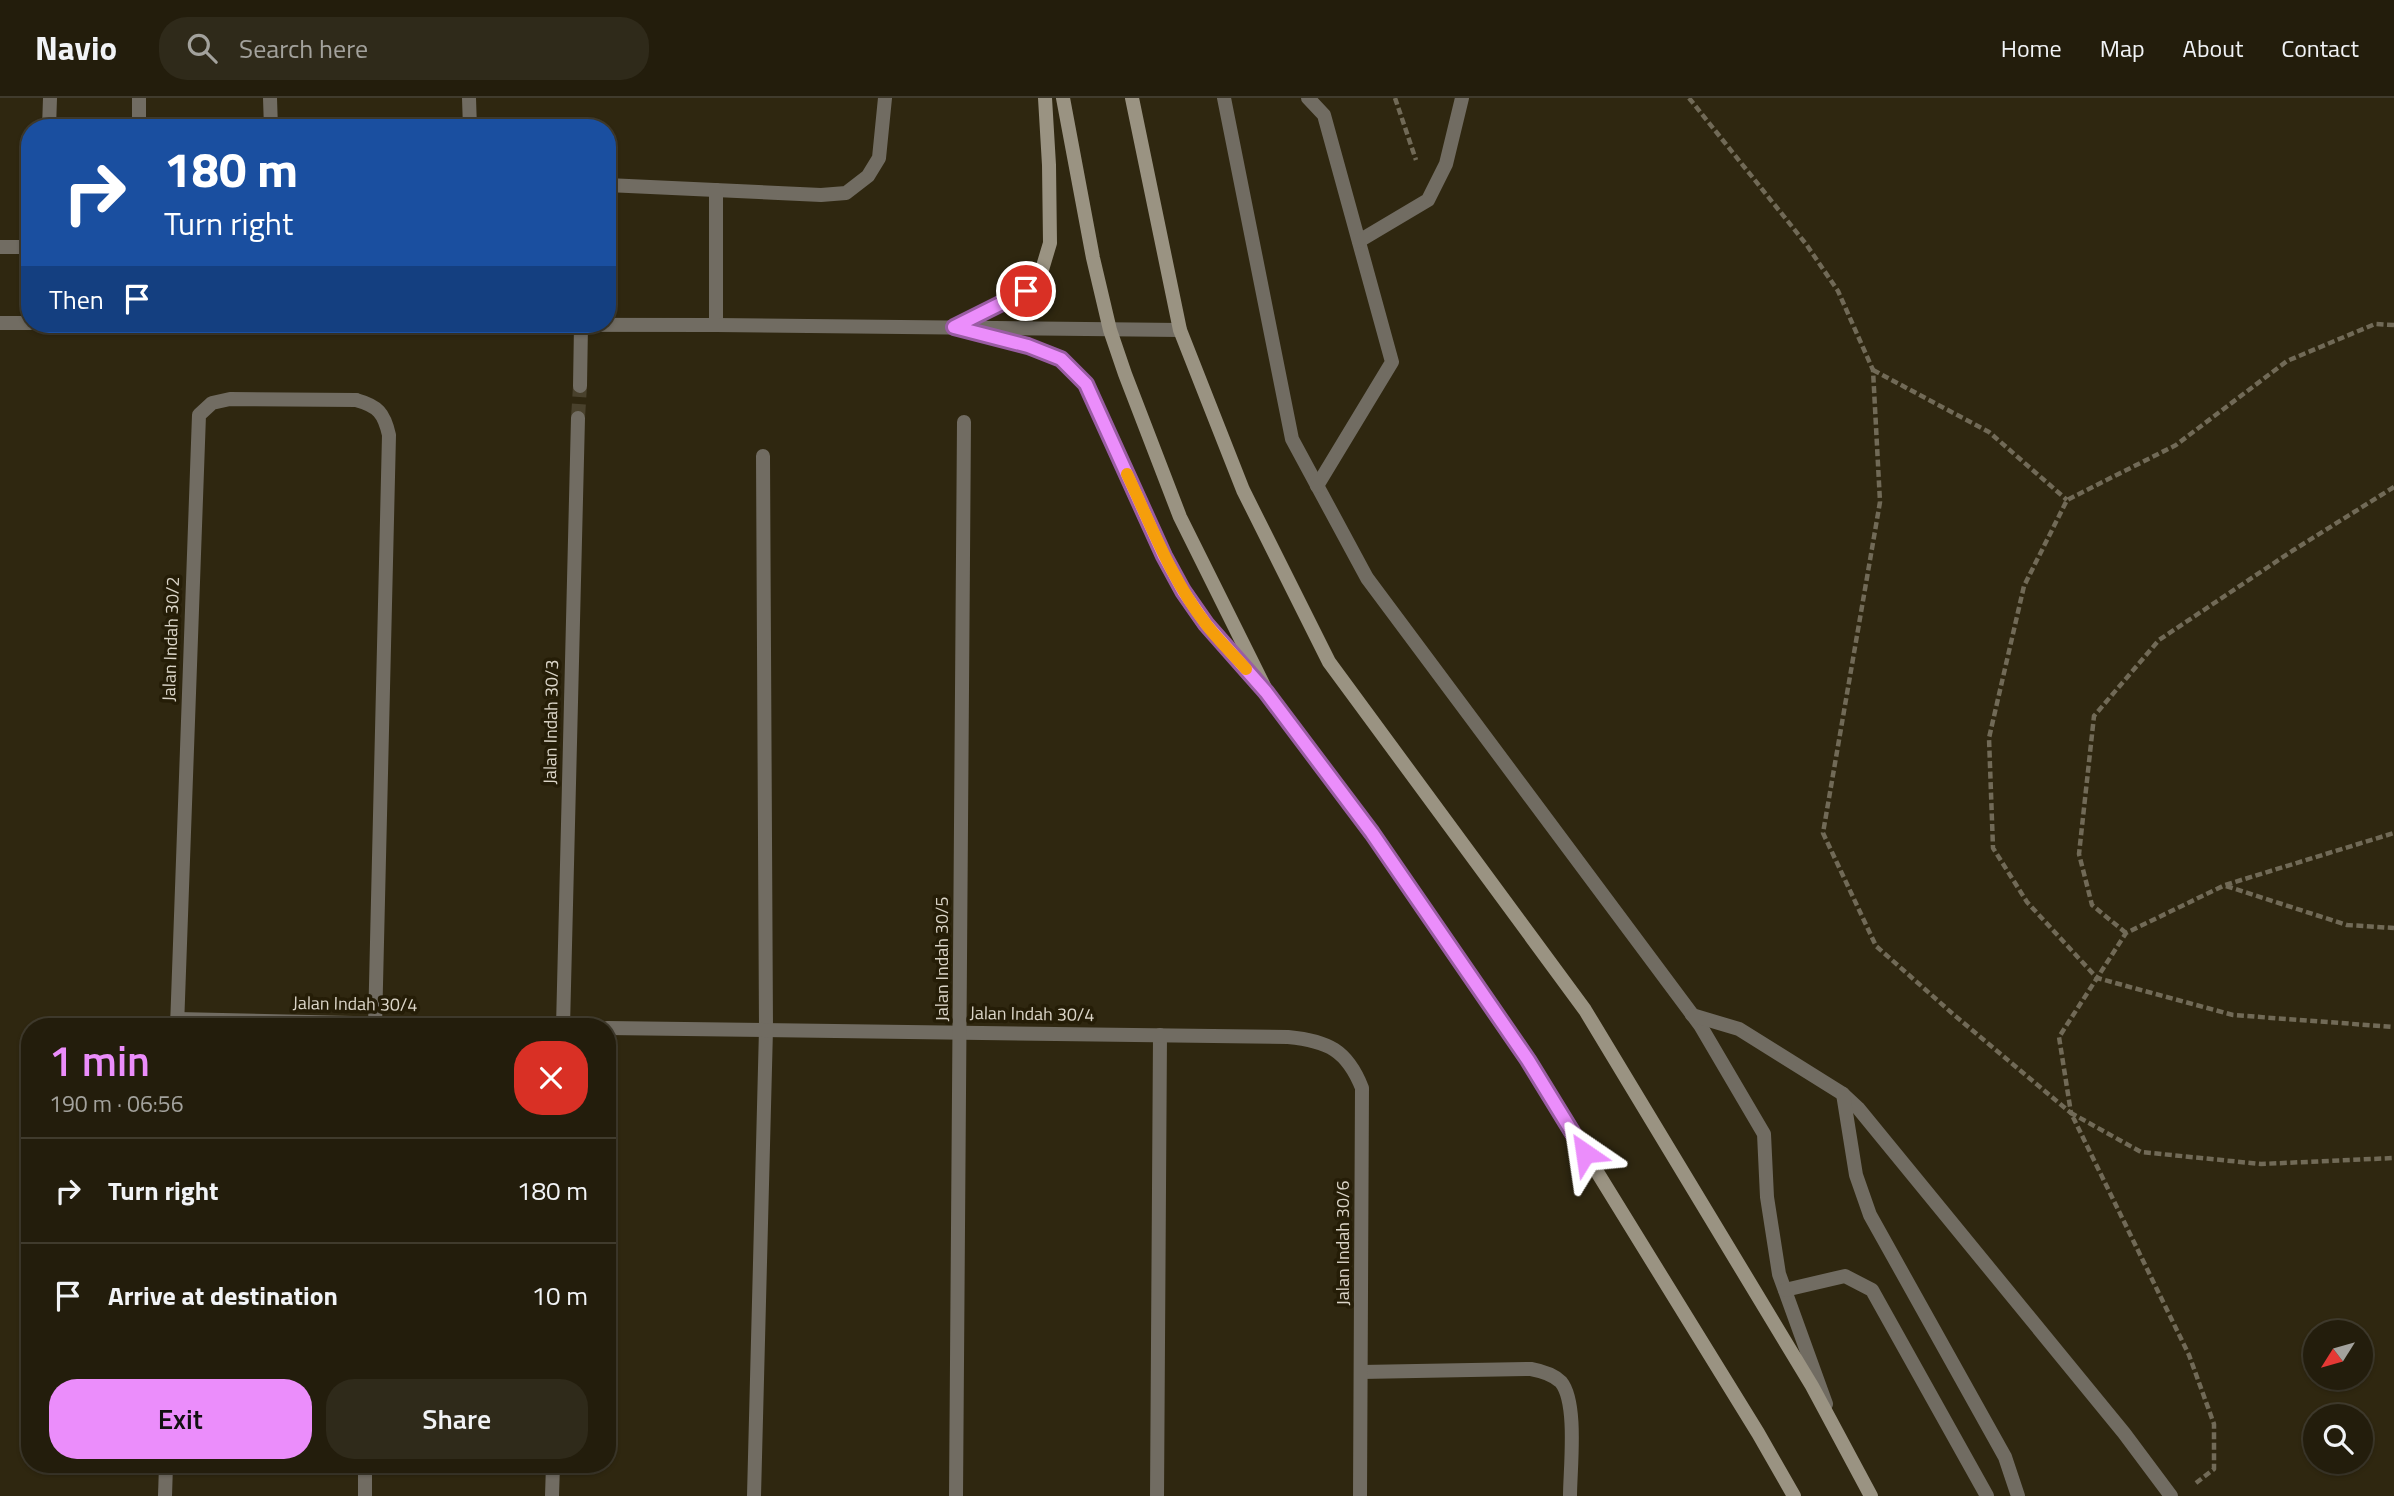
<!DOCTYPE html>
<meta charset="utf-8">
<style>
body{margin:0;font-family:"Titillium Web",sans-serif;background:#2f2a1a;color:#f1f3f6;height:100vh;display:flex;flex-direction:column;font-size:26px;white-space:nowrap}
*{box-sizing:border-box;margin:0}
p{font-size:23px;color:#a3a29d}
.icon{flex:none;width:38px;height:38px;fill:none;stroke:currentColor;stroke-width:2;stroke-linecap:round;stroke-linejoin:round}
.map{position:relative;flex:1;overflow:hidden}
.sheet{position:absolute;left:21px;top:920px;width:595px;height:455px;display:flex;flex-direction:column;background:#231d0c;border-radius:28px;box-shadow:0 2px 5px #0004,0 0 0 2px #403b2d}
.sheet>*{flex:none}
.top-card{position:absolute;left:21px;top:21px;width:595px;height:214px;border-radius:28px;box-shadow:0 2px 5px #0004,0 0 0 2px #403b2d;background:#1a4fa0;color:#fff;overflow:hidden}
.needle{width:46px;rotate:233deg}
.fabs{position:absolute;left:2303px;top:1222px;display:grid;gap:14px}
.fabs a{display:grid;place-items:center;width:70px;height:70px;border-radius:50%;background:#231d0c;box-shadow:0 2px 5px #0004,0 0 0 2px #403b2d;font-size:35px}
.pin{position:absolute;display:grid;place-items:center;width:60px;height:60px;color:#fff;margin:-30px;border:4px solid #fff;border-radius:50%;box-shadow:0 2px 7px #0007}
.me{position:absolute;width:77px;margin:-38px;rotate:328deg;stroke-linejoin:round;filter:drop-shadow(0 0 5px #0008)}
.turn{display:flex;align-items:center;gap:24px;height:147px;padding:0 28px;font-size:32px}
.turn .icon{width:91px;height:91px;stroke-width:2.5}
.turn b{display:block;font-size:49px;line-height:60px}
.then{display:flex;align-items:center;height:66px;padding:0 28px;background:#0003;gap:14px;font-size:26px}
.round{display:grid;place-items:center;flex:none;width:74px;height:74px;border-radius:28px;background:#2f2a1a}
.overview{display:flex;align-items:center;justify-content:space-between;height:119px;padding:0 28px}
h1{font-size:42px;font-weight:600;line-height:52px;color:#eb8dfb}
.action{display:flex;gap:14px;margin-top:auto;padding:14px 28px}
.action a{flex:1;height:80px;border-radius:28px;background:#eb8dfb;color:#111;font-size:28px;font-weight:600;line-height:80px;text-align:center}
.action a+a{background:#2f2a1a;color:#f1f3f6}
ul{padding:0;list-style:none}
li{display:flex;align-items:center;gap:21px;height:105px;padding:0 28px;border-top:2px solid #403b2d}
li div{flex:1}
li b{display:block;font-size:26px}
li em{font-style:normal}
header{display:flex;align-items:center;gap:42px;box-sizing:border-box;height:98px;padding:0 35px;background:#231d0c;border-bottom:2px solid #403b2d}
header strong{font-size:33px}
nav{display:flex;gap:38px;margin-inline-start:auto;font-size:24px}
.search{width:490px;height:63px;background:#2f2a1a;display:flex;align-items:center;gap:18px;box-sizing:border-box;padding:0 24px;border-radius:28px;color:#a3a29d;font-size:26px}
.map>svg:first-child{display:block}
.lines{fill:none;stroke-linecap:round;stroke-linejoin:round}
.minor-tunnel{stroke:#49412c;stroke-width:14;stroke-dasharray:14 7;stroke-linecap:butt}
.path{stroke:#716a57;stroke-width:4.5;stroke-dasharray:7 3.5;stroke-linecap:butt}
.service{stroke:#716c62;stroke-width:14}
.minor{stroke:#716c62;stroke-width:14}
.secondary{stroke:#9a9382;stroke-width:14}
.route-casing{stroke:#995ca3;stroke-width:18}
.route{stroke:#eb8dfb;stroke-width:12}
.slow{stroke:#f59e0b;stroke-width:12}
.labels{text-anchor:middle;stroke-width:7;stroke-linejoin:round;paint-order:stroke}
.street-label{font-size:18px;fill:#dbd5c8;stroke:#251d07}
</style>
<header>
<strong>Navio</strong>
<div class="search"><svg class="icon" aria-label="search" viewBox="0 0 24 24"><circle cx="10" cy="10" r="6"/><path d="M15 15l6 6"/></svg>Search here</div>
<nav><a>Home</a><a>Map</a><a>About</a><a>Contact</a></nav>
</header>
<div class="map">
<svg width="2394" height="1398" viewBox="0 0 2394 1398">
<rect width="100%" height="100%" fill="#2f2710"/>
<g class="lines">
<polyline class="minor-tunnel" points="578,320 580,288"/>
<g class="path">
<polyline points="1395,0 1416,62"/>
<polyline points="1689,0 1806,146 1838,193 1873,272 1880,404 1823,735 1876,848 1953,916 2071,1015 2059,939 2126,835 2225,787 2394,735"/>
<polyline points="2394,227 2375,226 2287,263 2176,347 2067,402 2024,488 1989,640 1993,750 2027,804 2097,880 2233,917 2394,929"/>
<polyline points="1873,272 1989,334 2067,402"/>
<polyline points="2226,788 2347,827 2394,830"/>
<polyline points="2126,835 2092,807 2079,756 2094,618 2159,542 2292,453 2394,389"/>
<polyline points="2196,1385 2214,1371 2214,1326 2189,1257 2071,1015 2141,1054 2261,1066 2394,1060"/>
</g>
<g class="service">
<polyline points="270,0 271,30"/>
<polyline points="469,0 470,30"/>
<polyline points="1224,0 1292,341 1367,480 1700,927 1764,1036 1767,1099 1779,1176 1826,1306"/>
<polyline points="1308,0 1324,17 1392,264 1317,388"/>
<polyline points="607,87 821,97 846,95 868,78 879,60 885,0"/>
<polyline points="716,92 716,227"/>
<polyline points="1359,143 1428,102 1446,66 1462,0"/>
<path d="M356,302C378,308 384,315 389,337L375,929"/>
<polyline points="1692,917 1739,931 1843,996 1858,1010 2124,1335 2171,1398"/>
<polyline points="1843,996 1856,1077 1870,1117 2005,1359 2018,1398"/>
<polyline points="1785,1192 1845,1178 1872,1192 1987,1398"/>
<path d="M1361,1274L1531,1271C1542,1273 1553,1276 1561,1284C1578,1305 1570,1371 1570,1398"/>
<polyline points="365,1398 365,1367"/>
<polyline points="754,1398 766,931 763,358"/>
<polyline points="1157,1398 1160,937"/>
</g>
<g class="minor">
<polyline points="139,0 139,30"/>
<polyline points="49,30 50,0"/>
<polyline points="0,149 21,149 30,144"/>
<polyline points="0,225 30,225"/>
<polyline points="58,226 716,227 1180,232"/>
<polyline points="580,288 581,227"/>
<polyline points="177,921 531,929"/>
<polyline points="177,929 199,317 212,305 230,301 356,302"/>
<polyline points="563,929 578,320"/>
<path d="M607,930L1288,939C1328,943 1347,952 1362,990L1360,1398"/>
<polyline points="165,1398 166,1367"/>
<polyline points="552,1398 553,1367"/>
<polyline points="956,1398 964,324"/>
</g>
<g class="secondary">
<polyline points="1063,0 1093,160 1110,232 1125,276 1180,419 1267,594 1372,735 1528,962 1758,1335 1794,1398"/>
<polyline points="1132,0 1180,232 1243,392 1329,564 1585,912 1812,1288 1871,1398"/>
<polyline points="954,229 1028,248 1061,261 1086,286 1164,458 1183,493 1206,525 1254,580"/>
<polyline points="954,229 1013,201 1038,185 1050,145 1049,67 1045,0"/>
</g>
</g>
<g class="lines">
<g class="route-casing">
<polyline id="route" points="1026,193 954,229 1028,248 1061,261 1086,286 1164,458 1183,493 1206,526 1266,594 1372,735 1528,962 1585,1055"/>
</g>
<use href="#route" class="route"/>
<path class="slow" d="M1127,376C1151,427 1171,481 1206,526C1218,542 1233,556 1246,571"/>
</g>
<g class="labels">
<g class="street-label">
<text transform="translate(171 541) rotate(-88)" y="6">Jalan Indah 30/2</text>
<text transform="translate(551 624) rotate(-89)" y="6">Jalan Indah 30/3</text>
<text transform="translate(942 861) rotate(-90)" y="6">Jalan Indah 30/5</text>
<text transform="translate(355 906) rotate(1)" y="6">Jalan Indah 30/4</text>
<text transform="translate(1032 916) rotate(1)" y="6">Jalan Indah 30/4</text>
<text transform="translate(1343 1145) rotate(-90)" y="6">Jalan Indah 30/6</text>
</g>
</g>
</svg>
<div class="fabs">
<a><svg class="needle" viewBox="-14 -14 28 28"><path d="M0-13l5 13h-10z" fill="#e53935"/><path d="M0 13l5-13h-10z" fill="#a3a29d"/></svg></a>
<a><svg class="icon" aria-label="search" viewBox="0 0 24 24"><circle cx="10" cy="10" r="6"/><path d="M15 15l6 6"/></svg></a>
</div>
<div class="pin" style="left:1026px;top:193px;background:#d93025"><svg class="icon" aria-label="arrive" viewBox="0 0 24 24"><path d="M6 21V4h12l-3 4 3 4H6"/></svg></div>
<svg class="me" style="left:1585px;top:1055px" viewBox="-20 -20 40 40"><path d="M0-17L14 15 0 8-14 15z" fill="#eb8dfb" stroke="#fff" stroke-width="4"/></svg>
<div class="top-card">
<div class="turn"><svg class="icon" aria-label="right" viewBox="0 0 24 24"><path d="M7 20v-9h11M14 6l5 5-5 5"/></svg><div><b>180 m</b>Turn right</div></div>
<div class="then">Then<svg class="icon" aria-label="arrive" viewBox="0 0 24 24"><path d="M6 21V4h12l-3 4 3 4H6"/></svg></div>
</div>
<section class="sheet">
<div class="overview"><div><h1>1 min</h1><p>190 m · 06:56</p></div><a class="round" style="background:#d93025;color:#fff"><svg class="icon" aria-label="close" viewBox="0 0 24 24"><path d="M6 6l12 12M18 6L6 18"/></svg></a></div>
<ul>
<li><svg class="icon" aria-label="right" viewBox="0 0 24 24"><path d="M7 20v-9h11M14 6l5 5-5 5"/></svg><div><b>Turn right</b></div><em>180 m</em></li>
<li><svg class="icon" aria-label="arrive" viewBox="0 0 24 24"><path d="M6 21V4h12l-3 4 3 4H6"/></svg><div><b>Arrive at destination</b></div><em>10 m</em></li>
</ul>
<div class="action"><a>Exit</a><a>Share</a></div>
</section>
</div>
